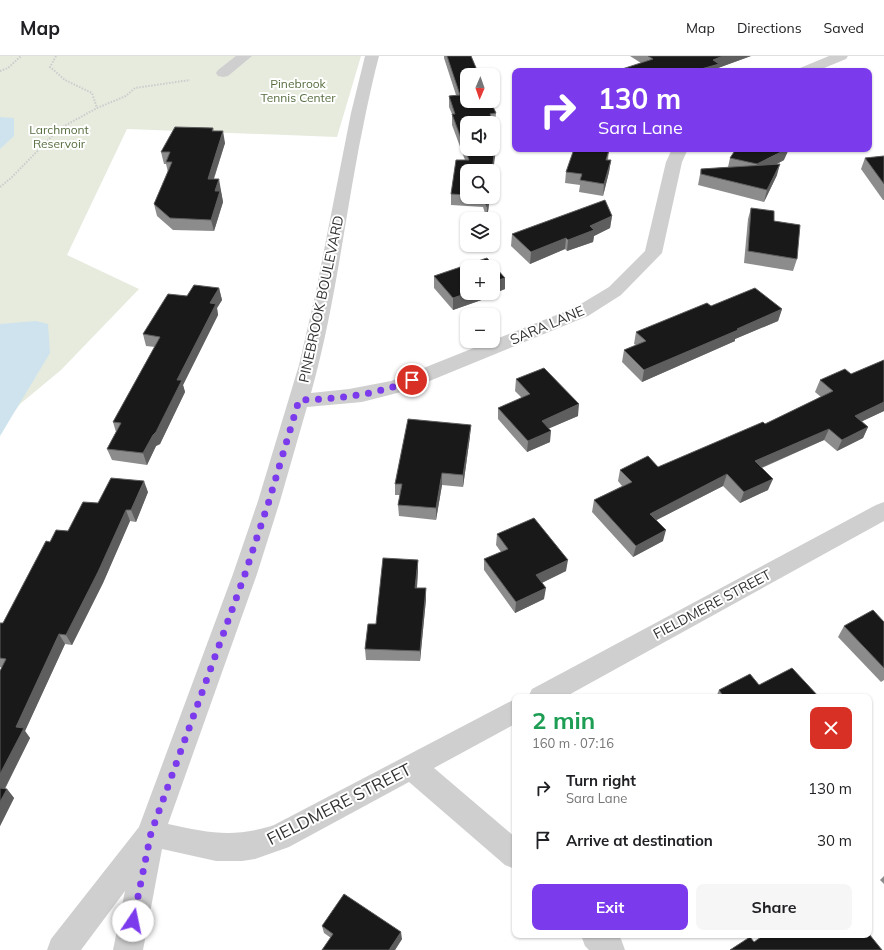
<!DOCTYPE html>
<meta charset="utf-8">
<style>
body{margin:0;font-family:Mulish,sans-serif;background:#f6f6f6;color:#202124;height:100vh;display:flex;flex-direction:column;font-size:15px;white-space:nowrap}
*{box-sizing:border-box;margin:0}
p{font-size:13px;color:#757577}
.icon{flex:none;width:22px;height:22px;fill:none;stroke:currentColor;stroke-width:2;stroke-linecap:round;stroke-linejoin:round}
.map{position:relative;flex:1;overflow:hidden}
.details{position:absolute;left:512px;top:638px;width:360px;height:244px;display:flex;flex-direction:column;background:#fff;border-radius:8px;box-shadow:0 1px 3px #0004}
.details>*{flex:none}
.guide{position:absolute;left:512px;top:12px;width:360px;height:84px;border-radius:8px;box-shadow:0 1px 3px #0004;background:#7c3aed;color:#fff;overflow:hidden}
.needle{width:26px;rotate:182deg}
.controls{position:absolute;left:460px;top:12px;display:grid;gap:8px}
.controls a{display:grid;place-items:center;width:40px;height:40px;border-radius:8px;background:#fff;box-shadow:0 1px 3px #0004;font-size:20px}
.pin{position:absolute;display:grid;place-items:center;width:34px;height:34px;color:#fff;margin:-17px;border:2px solid #fff;border-radius:50%;box-shadow:0 1px 4px #0007}
.me{position:absolute;width:44px;margin:-22px;rotate:11deg;stroke-linejoin:round;filter:drop-shadow(0 0 3px #0008)}
.turn{display:flex;align-items:center;gap:14px;height:84px;padding:0 20px;font-size:18px}
.turn .icon{width:52px;height:52px;stroke-width:2.5}
.turn b{display:block;font-size:28px;line-height:34px}
.round{display:grid;place-items:center;flex:none;width:42px;height:42px;border-radius:8px;background:#f6f6f6}
.summary{display:flex;align-items:center;justify-content:space-between;height:68px;padding:0 20px}
h1{font-size:24px;font-weight:700;line-height:30px;color:#1e9e55}
.primary-button{display:flex;gap:8px;margin-top:auto;padding:8px 20px}
.primary-button a{flex:1;height:46px;border-radius:8px;background:#7c3aed;color:#fff;font-size:16px;font-weight:700;line-height:46px;text-align:center}
.primary-button a+a{background:#f6f6f6;color:#202124}
ul{padding:0;list-style:none}
li{display:flex;align-items:center;gap:12px;height:52px;padding:0 20px}
li div{flex:1}
li b{display:block;font-size:15px}
li em{font-style:normal}
header{display:flex;align-items:center;gap:24px;box-sizing:border-box;height:56px;padding:0 20px;background:#fff;border-bottom:1px solid #e0e0e0}
header strong{font-size:19px}
nav{display:flex;gap:22px;margin-inline-start:auto;font-size:14px}
.map>svg:first-child{display:block}
.green{fill:#e6ebde}
.water{fill:#cee3ed}
.lines{fill:none;stroke-linecap:round;stroke-linejoin:round}
.path{stroke:#ccc;stroke-width:2;stroke-dasharray:1.5 1.5;stroke-linecap:butt}
.minor{fill:#cfcfcf;fill-rule:evenodd}
.wall{fill:#8c8c8c}
.shaded-wall{fill:#5e5e5e}
.building{fill:#191919;stroke:#5e5e5e;fill-rule:evenodd}
.route{stroke:#7c3aed;stroke-width:7;stroke-dasharray:0 12.6}
.labels{text-anchor:middle;stroke-width:4;stroke-linejoin:round;paint-order:stroke}
.far-park-label{font-size:12px;fill:#586e40;stroke:#fff}
.street-label{font-size:14px;fill:#323232;stroke:#fff}
.near-street-label{font-size:17px;fill:#323232;stroke:#fff}
</style>
<header>
<strong>Map</strong>
<nav><a>Map</a><a>Directions</a><a>Saved</a></nav>
</header>
<div class="map">
<svg width="884" height="894" viewBox="0 0 884 894">
<rect width="100%" height="100%" fill="#fff"/>
<polygon class="green" points="0,0 361,0 337,81 127,73 67,199 139,233 61,314 20,348 0,373"/>
<g class="water">
<polygon points="0,61 14,62 14,80 0,93"/>
<polygon points="36,265 48,268 50,297 0,380 0,268"/>
</g>
<g class="lines">
<g class="path">
<polyline points="56,0 50,11 65,24 92,37 97,52"/>
<polyline points="0,15 8,12 21,0"/>
<polyline points="0,131 11,122 59,73 97,52 126,40 135,32 190,24"/>
</g>
<g class="minor">
<polygon points="236,0 252,0 228,20 223,21 218,20 216,17 218,14"/>
<path d="M365,0H379C374,19 370,37 366,56C346,149 337,245 311,337L349,333L391,325L574,252L609,231L645,195L666,106L672,93H688L682,106L662,197L621,239L588,260L405,335L362,346L307,351L280,445L257,518L168,768C208,777 235,782 274,769L515,643V668L434,712L515,781V813L505,809L409,726L289,791L255,803L242,805H216L162,793L143,894H113L125,835L81,894H47L51,883L139,771L233,518L258,445L299,309L315,240L351,57Z"/>
<polygon points="829,0 848,0 846,3 817,15 798,15 800,12"/>
<polygon points="884,446 884,465 565,641 528,641 532,633 876,449"/>
<polygon points="581,879 617,879 621,883 625,894 589,894 585,890"/>
</g>
</g>
<g class="wall">
<polygon points="444,0 471,0 496,57 495,68 495,69 497,86 467,115 467,141 490,141 487,163 483,151 451,149 451,138 465,104 452,69 452,58 449,51 449,40 456,39 444,2"/>
<polygon points="630,0 751,0 718,12 641,7"/>
<polygon points="213,72 214,75 225,87 214,123 221,135 221,136 223,146 214,175 173,174 157,160 154,148 168,116 166,108 164,108 161,96"/>
<polygon points="609,94 608,104 611,104 609,116 603,140 579,136 580,129 565,127 566,116"/>
<polygon points="884,100 884,144 883,144 861,113 865,102"/>
<polygon points="730,102 784,104 777,108 777,119 764,146 698,129 701,113 728,111"/>
<polygon points="751,152 774,165 797,203 793,215 744,207 748,163"/>
<polygon points="612,160 610,172 594,180 593,186 567,195 565,193 530,208 511,190 512,178"/>
<polygon points="434,220 505,233 490,239 490,241 453,254 434,232"/>
<polygon points="219,232 222,244 217,252 218,259 183,329 185,336 160,388 156,390 147,409 112,404 107,393 116,376 113,366 155,291 146,290 143,278 187,240"/>
<polygon points="711,250 782,253 778,265 735,283 735,285 642,326 622,306 624,294 636,289 634,288 636,276"/>
<polygon points="884,304 884,355 862,365 868,371 863,382 837,395 824,384 762,412 768,434 740,447 723,430 656,464 663,485 633,501 592,456 594,444 622,430 618,425 620,414 658,411 765,368 821,341 815,336 820,324 851,318"/>
<polygon points="516,323 578,360 549,372 550,386 527,396 498,363 498,352 522,342 515,335"/>
<polygon points="470,380 463,431 442,429 436,464 399,460 398,449 400,439 395,439 395,428"/>
<polygon points="148,436 136,466 130,465 103,527 72,589 65,588 25,675 30,682 5,733 7,733 14,742 0,770 0,615 2,612 0,611 0,567 3,567 50,486 68,475 98,447"/>
<polygon points="497,478 566,515 542,527 544,543 515,557 484,514 484,503 501,496 496,489"/>
<polygon points="418,514 417,532 426,543 420,605 366,604 365,593 376,568"/>
<polygon points="884,566 884,624 881,626 838,581 844,570"/>
<polygon points="719,634 819,641 716,641"/>
<polygon points="884,820 884,828 880,824"/>
<polygon points="322,870 402,883 395,894 322,894 331,882 324,877"/>
</g>
<g class="shaded-wall">
<polygon points="723,0 751,0 718,12 717,15 694,15 713,4"/>
<polygon points="223,75 225,87 210,134 208,123"/>
<polygon points="497,75 497,86 493,116 493,115 492,115"/>
<polygon points="787,93 789,93 784,104 754,120 757,108"/>
<polygon points="611,104 609,116 603,140 604,128"/>
<polygon points="780,108 777,119 764,146 767,134"/>
<polygon points="219,123 223,146 214,175 211,164 215,135"/>
<polygon points="489,141 490,141 487,163 487,151"/>
<polygon points="612,160 610,172 594,180 593,186 567,195 568,184 590,170"/>
<polygon points="566,182 565,193 530,208 531,196"/>
<polygon points="505,222 505,233 490,239 490,241 453,254 453,242 468,237 493,237 493,226"/>
<polygon points="219,232 222,244 217,252 218,259 183,329 185,336 160,388 156,390 147,409 143,397 177,324 210,247"/>
<polygon points="782,253 778,265 735,283 735,285 642,326 644,314 737,273"/>
<polygon points="884,346 884,355 850,371 855,360"/>
<polygon points="579,348 578,360 541,376 542,365"/>
<polygon points="471,369 470,380 463,431 463,419"/>
<polygon points="868,371 863,382 837,395 842,384"/>
<polygon points="829,373 824,384 751,416 755,405"/>
<polygon points="551,375 550,386 527,396 528,385"/>
<polygon points="442,417 442,429 436,464 436,452"/>
<polygon points="727,418 723,430 647,469 650,458"/>
<polygon points="773,423 768,434 740,447 744,436"/>
<polygon points="144,425 148,436 136,466 131,454"/>
<polygon points="126,454 130,465 103,527 72,589 66,579"/>
<polygon points="666,474 663,485 633,501 636,490"/>
<polygon points="418,504 418,514 416,543 415,532"/>
<polygon points="568,504 566,515 535,530 536,519"/>
<polygon points="426,532 426,543 420,605 420,595"/>
<polygon points="546,532 544,543 515,557 516,546"/>
<polygon points="59,578 65,588 25,675 30,682 1,740 0,739 0,718 16,671"/>
<polygon points="7,733 14,742 0,770 0,746"/>
<polygon points="401,876 402,883 395,894 389,894"/>
</g>
<g class="building">
<path d="M447,0H471L479,19H467V45H490L496,57L490,58L497,75L492,115H467V139L451,138L456,104H469L452,58H455L449,40L460,39ZM467,67H493V93H467Z"/>
<polygon points="648,0 723,0 713,4 719,8 694,15 616,15 653,3"/>
<polygon points="175,71 213,72 212,75 223,75 208,123 219,123 215,135 220,135 211,164 170,162 154,148 172,106 166,106 170,96 161,96"/>
<polygon points="574,93 602,93 609,94 606,104 611,104 604,128 580,124 582,118 566,116"/>
<polygon points="736,93 787,93 757,108 730,102"/>
<polygon points="884,100 884,128 865,102"/>
<polygon points="780,108 767,134 701,118 701,113"/>
<polygon points="483,141 489,141 487,151"/>
<polygon points="605,144 612,160 590,170 594,174 568,184 566,182 531,196 512,178"/>
<polygon points="751,152 774,155 774,165 800,169 797,203 748,195"/>
<polygon points="487,202 505,222 493,226 493,211 467,211 467,237 468,237 453,242 434,220"/>
<polygon points="194,229 219,232 210,247 216,248 177,324 182,324 156,376 153,379 143,397 107,393 121,367 113,366 160,281 143,278 168,238 187,240"/>
<polygon points="755,232 782,253 737,273 738,274 644,314 624,294 646,285 636,276 707,247 711,250"/>
<polygon points="884,304 884,346 855,360 868,371 842,384 829,373 755,405 773,423 744,436 727,418 650,458 666,474 636,490 594,444 632,426 620,414 648,400 658,411 763,366 765,368 833,335 820,324 845,313 851,318"/>
<polygon points="544,312 579,348 542,365 551,375 528,385 498,352 530,338 516,323"/>
<polygon points="408,363 471,369 463,419 442,417 436,452 398,449 402,428 395,428"/>
<polygon points="111,422 144,425 131,454 126,454 98,516 66,579 59,578 16,671 24,672 0,718 0,615 6,603 0,602 0,567 3,567 46,485 50,486 56,474 68,475 83,446 98,447"/>
<polygon points="534,462 568,504 536,519 546,532 516,546 484,503 508,493 497,478"/>
<polygon points="383,502 418,504 415,532 426,532 420,595 365,593 368,568 376,568"/>
<polygon points="873,554 884,566 884,612 844,570"/>
<polygon points="792,612 819,641 724,641 719,634 750,618 759,629"/>
<polygon points="0,732 7,733 0,746"/>
<polygon points="344,838 401,876 389,894 322,894 333,878 322,870"/>
<polygon points="869,878 882,894 730,894 750,881 754,886 764,879 869,879"/>
</g>
<g class="lines">
<path class="route" d="M133,865L151,777L245,518L269,445L299,344C338,343 376,339 412,324"/>
</g>
<g class="labels">
<g class="far-park-label">
<text x="298" y="32">Pinebrook<tspan x="298" dy="14">Tennis Center</tspan></text>
<text x="59" y="78">Larchmont<tspan x="59" dy="14">Reservoir</tspan></text>
</g>
<g class="street-label">
<text transform="translate(321 243) rotate(-78)" y="5">PINEBROOK BOULEVARD</text>
<text transform="translate(547 269) rotate(-23)" y="5">SARA LANE</text>
<text transform="translate(712 548) rotate(-28)" y="5">FIELDMERE STREET</text>
</g>
<g class="near-street-label">
<text transform="translate(339 748) rotate(-27)" y="6">FIELDMERE STREET</text>
</g>
</g>
</svg>
<div class="controls">
<a><svg class="needle" viewBox="-14 -14 28 28"><path d="M0-13l5 13h-10z" fill="#e53935"/><path d="M0 13l5-13h-10z" fill="#757577"/></svg></a>
<a><svg class="icon" aria-label="sound" viewBox="0 0 24 24"><path d="M4 9h4l5-4v14l-5-4H4zM17 9q2 3 0 6"/></svg></a>
<a><svg class="icon" aria-label="search" viewBox="0 0 24 24"><circle cx="10" cy="10" r="6"/><path d="M15 15l6 6"/></svg></a>
<a><svg class="icon" aria-label="layers" viewBox="0 0 24 24"><path d="M12 4l9 5-9 5-9-5zM3 14l9 5 9-5"/></svg></a>
<a>+</a>
<a>−</a>
</div>
<div class="pin" style="left:412px;top:324px;background:#d93025"><svg class="icon" aria-label="arrive" viewBox="0 0 24 24"><path d="M6 21V4h12l-3 4 3 4H6"/></svg></div>
<svg class="me" style="left:133px;top:865px" viewBox="-20 -20 40 40"><circle r="19" fill="#fff"/><path d="M0-13L10 11 0 6-10 11z" fill="#7c3aed"/></svg>
<div class="guide">
<div class="turn"><svg class="icon" aria-label="right" viewBox="0 0 24 24"><path d="M7 20v-9h11M14 6l5 5-5 5"/></svg><div><b>130 m</b>Sara Lane</div></div>
</div>
<section class="details">
<div class="summary"><div><h1>2 min</h1><p>160 m · 07:16</p></div><a class="round" style="background:#d93025;color:#fff"><svg class="icon" aria-label="close" viewBox="0 0 24 24"><path d="M6 6l12 12M18 6L6 18"/></svg></a></div>
<ul>
<li><svg class="icon" aria-label="right" viewBox="0 0 24 24"><path d="M7 20v-9h11M14 6l5 5-5 5"/></svg><div><b>Turn right</b><p>Sara Lane</p></div><em>130 m</em></li>
<li><svg class="icon" aria-label="arrive" viewBox="0 0 24 24"><path d="M6 21V4h12l-3 4 3 4H6"/></svg><div><b>Arrive at destination</b></div><em>30 m</em></li>
</ul>
<div class="primary-button"><a>Exit</a><a>Share</a></div>
</section>
</div>
